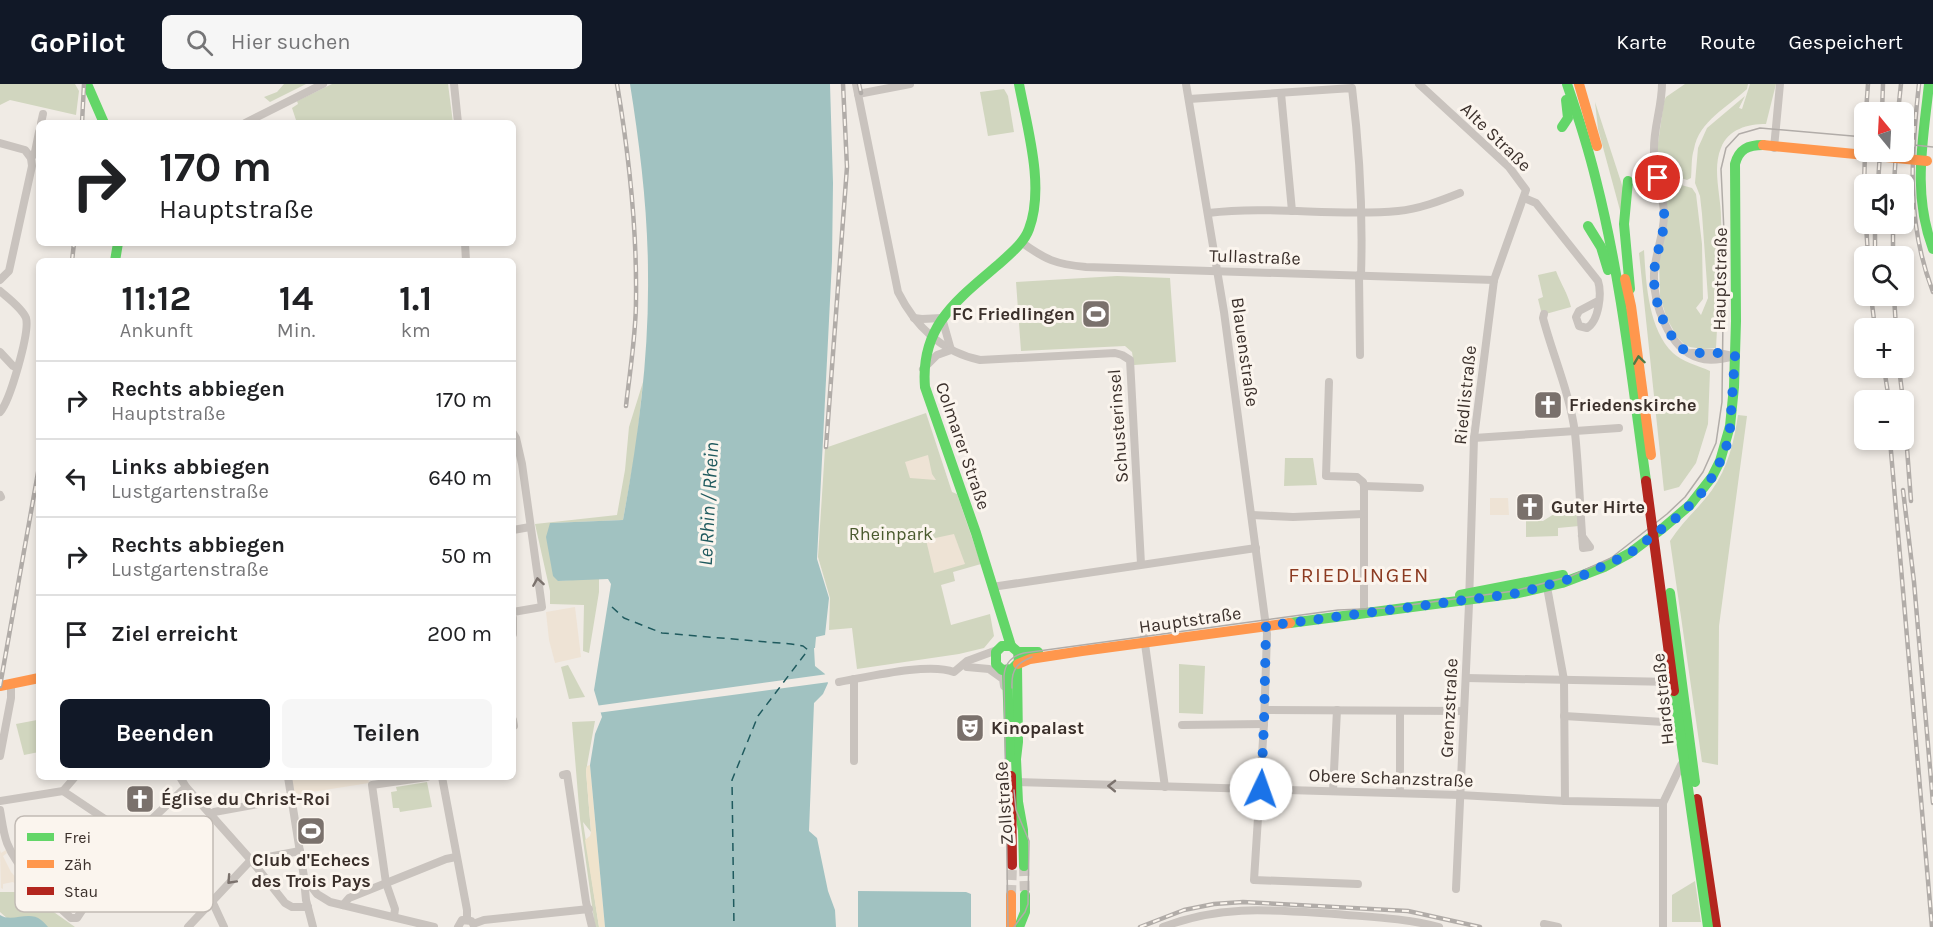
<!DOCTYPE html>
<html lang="de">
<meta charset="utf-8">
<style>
body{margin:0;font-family:Karla,sans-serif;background:#f6f6f6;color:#202124;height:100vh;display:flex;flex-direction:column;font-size:22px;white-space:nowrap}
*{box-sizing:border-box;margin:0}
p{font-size:20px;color:#757577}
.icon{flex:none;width:33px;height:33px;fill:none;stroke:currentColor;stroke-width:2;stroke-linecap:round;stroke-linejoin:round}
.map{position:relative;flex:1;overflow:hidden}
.side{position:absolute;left:36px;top:174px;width:480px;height:522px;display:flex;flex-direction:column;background:#fff;border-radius:9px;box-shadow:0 3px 9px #0003}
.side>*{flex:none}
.top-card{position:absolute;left:36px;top:36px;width:480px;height:126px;border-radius:9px;box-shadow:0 3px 9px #0003;background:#fff;color:#202124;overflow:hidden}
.needle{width:39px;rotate:342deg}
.controls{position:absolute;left:1854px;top:18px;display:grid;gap:12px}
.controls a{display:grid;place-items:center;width:60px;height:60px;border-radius:9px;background:#fff;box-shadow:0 3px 9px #0003;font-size:30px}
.pin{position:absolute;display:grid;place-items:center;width:51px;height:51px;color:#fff;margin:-26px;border:3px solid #fff;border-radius:50%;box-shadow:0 2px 6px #0007}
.me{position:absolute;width:66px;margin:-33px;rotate:3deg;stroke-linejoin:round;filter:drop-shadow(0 0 4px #0008)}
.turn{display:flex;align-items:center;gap:21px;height:126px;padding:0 24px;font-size:27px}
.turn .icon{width:78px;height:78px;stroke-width:2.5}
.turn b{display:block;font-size:42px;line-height:51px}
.eta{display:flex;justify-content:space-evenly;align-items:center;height:102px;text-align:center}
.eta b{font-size:36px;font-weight:700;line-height:42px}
.cta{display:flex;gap:12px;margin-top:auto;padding:12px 24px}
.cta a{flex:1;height:69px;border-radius:9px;background:#111827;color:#fff;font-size:24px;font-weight:700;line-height:69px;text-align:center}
.cta a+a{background:#f6f6f6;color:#202124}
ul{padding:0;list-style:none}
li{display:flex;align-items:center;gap:18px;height:78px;padding:0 24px;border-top:2px solid #e0e0e0}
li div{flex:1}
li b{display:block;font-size:22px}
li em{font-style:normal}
header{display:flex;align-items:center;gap:36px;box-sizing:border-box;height:84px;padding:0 30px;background:#111827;color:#fff}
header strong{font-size:28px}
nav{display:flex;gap:33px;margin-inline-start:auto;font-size:21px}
.search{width:420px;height:54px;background:#f6f6f6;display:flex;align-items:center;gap:15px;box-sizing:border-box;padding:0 21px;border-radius:9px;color:#757577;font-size:22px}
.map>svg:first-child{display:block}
.green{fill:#d1d6bf}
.sand{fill:#efe3cc}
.plaza{fill:#eee3d5}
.water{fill:#a1c2c1}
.pier{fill:#f0ebe5}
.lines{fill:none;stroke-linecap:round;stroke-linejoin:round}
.ferry{stroke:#1f5a5e;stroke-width:1.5;stroke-dasharray:8 6;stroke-linecap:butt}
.secondary-tunnel{stroke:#ccc6c0;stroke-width:10;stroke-dasharray:10 5;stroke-linecap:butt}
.street{stroke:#c9c3be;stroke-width:8}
.fast{stroke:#63d668;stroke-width:10}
.slow{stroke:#ff974d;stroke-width:10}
.jam{stroke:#b3261e;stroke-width:10}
.tram{stroke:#b1aca8;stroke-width:1.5}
.rail-casing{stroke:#b1aca8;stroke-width:4.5}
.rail{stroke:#fbf5ee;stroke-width:2;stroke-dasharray:7;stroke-linecap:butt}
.fast-bridge{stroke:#63d668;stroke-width:10}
.slow-bridge{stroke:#ff974d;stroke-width:10}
.jam-bridge{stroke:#b3261e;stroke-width:10}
.oneway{stroke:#4d7b46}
.oneway2{stroke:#7b726d}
.route{stroke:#1a73e8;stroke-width:10;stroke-dasharray:0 18}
.labels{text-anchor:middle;stroke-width:6;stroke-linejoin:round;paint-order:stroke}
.street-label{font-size:18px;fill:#3b302b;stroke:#fbf5ee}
.poi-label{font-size:18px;font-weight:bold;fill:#3b302b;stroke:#fbf5ee;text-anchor:start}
.park-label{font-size:18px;fill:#4a5a2e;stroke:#fbf5ee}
.water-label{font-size:20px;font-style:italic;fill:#1f5a5e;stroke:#fbf5ee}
.quarter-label{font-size:21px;letter-spacing:1.5px;fill:#8c3b22;stroke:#fbf5ee}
.key{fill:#fbf5ee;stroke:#c1bab4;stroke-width:1.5}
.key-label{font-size:16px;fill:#3b302b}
</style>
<header>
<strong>GoPilot</strong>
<div class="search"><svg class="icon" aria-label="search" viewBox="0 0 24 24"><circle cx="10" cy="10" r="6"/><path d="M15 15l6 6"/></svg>Hier suchen</div>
<nav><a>Karte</a><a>Route</a><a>Gespeichert</a></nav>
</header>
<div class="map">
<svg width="1933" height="843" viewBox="0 0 1933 843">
<rect width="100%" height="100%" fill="#f0ebe5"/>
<g class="green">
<polygon points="0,0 75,0 79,7 76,31 10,16 0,21"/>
<polygon points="284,0 306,0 270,18 264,13 277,8"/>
<polygon points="332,0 448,0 453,39 297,39 292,24 298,20 297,17"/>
<path d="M1685,0H1748L1747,5C1728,23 1699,37 1694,65C1691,74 1692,84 1691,94L1687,96L1665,89L1657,66L1664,17L1666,13Z"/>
<path d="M1750,0H1776L1766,40C1748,40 1728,45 1721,64C1712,85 1721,112 1721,134C1723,171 1721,208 1720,245H1717L1716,264L1703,265L1690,263L1684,260L1678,254L1667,235L1660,213L1659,179L1668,131L1664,102L1666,100L1674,99L1692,104L1696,110L1702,160L1703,215L1696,224L1701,231L1708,214L1702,130L1700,112L1695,99L1698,64L1707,44L1745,12L1739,24L1742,25Z"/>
<polygon points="1004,5 1008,12 1014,48 988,52 980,8"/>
<polygon points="1595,18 1623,104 1621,130 1598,45"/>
<path d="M1644,166C1646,198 1648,245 1673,269C1681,277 1699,282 1710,287L1708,340L1696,379L1679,403L1664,407L1639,169Z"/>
<path d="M1556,187C1561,200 1568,210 1571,223L1542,231L1538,215L1543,213L1538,191Z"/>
<polygon points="1117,192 1170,194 1176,278 1134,281 1132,268 1125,262 1021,267 1016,198"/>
<polygon points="643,298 636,364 623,436 551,439 558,497 599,494 599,508 589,569 583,567 584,521 550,520 550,507 535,440 617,431 625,386 629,343"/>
<polygon points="926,329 952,408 957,410 981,480 953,488 955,497 941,501 951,541 990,530 994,552 984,564 959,570 857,585 852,544 829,546 830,514 818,473 825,364"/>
<path d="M1738,331L1747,332L1719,542L1718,681L1702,678L1670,457C1682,438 1699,424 1712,406C1728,383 1734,358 1738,331Z"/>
<polygon points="1285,374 1313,374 1317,401 1284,402"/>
<polygon points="1578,429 1579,442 1558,444 1558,452 1526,453 1526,436 1543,437 1554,430"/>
<polygon points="1179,580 1205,582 1203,630 1179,629"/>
<polygon points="568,581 585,613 569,615 561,583"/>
<polygon points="37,636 39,668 24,671 16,640"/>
<polygon points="595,637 586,687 591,748 583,738 599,843 595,843 580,735 572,638"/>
<polygon points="427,698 432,723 400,728 399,724 393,724 391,708 397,707 396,703"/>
<polygon points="1695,797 1701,838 1672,838 1672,811"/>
<polygon points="31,804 48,824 75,843 17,843 0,828 0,808 18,808"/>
</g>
<polygon class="sand" points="590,681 605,843 599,843 585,756 590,752 591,748 586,687 587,682"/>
<g class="plaza">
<polygon points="928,371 932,390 936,396 910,394 905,378"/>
<polygon points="1490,414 1508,414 1509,431 1490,431"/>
<polygon points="954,450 965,480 934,489 926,456"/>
<polygon points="575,523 581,573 555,579 549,556 546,528"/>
<polygon points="291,693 368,693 369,699 293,711"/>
<polygon points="0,766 1,769 6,766 7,769 3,772 11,788 18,796 24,799 25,801 20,804 13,798 3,800 3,805 1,804"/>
</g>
<g class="water">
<path d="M630,0H830L833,99L832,177L817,475L829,514L825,551L816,553L815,564H814L815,582L825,590L828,599L823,610L814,619L809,747L817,754L828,807L835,826L836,843H605L590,681L595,650L602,633L594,606L611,500L608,495L558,497L553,492L546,453L550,439L623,436C638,355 649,273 648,191C648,127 640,63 630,0Z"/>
<polygon points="858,807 966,808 971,810 971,843 858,843"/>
<path d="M0,831C12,839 29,826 41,836C44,838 46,841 48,843H0Z"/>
</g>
<polygon class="pier" points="828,590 829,598 597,629 595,622"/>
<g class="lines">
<polyline class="ferry" points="612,523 624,534 662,549 791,560 803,562 808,566 758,632 732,696 734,843"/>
<g class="secondary-tunnel">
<polyline points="1024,782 1025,811"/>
<polyline points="1011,811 1012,781"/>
</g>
<g class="street">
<polyline points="454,0 458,39"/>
<path d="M856,0L898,208C915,242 942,268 980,276L1115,269L1122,271L1130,276L1141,480"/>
<polyline points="1186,0 1224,228 1267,550 1264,640 1254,796 1358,800"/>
<polyline points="1419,0 1509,83 1526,106 1494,196 1474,354 1469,520 1456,805"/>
<path d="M1662,0C1662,23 1653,45 1654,68C1655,90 1664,110 1664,131C1664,151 1655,170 1654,190C1653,218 1668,265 1699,274C1710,278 1724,275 1735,272"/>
<polyline points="1281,9 1292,127"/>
<polyline points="858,10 910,0"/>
<path d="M1189,15L1352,4C1360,69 1363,127 1361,191"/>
<polyline points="41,39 43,30"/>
<polyline points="245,39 323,0"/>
<polyline points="0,59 25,66 31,74"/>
<polyline points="1774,64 1780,0"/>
<path d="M1524,114L1536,119L1598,197C1602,209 1599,237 1587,244L1579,242L1576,233L1579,227L1598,217"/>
<path d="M1208,129C1271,121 1335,133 1398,127C1419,125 1440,117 1460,109"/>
<path d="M1021,158C1046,176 1055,180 1086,183L1494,196"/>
<polyline points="465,159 466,177"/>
<polyline points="1359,191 1360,271"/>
<polyline points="0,196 9,187 32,82 31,74 35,68 39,48"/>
<path d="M0,207C8,214 22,224 26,234C30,248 10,317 0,328"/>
<path d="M1544,230L1543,234C1553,272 1570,310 1575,349C1579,387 1580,426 1583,464L1590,463L1582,452"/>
<polyline points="914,234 922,235 942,234 951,266"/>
<polyline points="0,268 13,282 17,284"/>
<polyline points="1692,269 1718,269 1733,272"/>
<polyline points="923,285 937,271 951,266"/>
<polyline points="1329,298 1326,392 1357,393 1363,398 1364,402 1364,530"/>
<polyline points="513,349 516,354 522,380 542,523 513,528"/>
<polyline points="1474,354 1619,344"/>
<polyline points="1364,402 1420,404"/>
<polyline points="0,411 1,413"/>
<polyline points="1252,431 1293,433 1363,430"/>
<polyline points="513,446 530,443"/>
<polyline points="992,503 1256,464"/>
<polyline points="1547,503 1564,596 1565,717"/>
<polyline points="513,534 513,550"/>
<polyline points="1144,553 1165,703"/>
<polyline points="967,583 989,585 1003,595 1004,602"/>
<polyline points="1466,594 1673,598"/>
<path d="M839,598C868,593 929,578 954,588L967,577L997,566"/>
<polyline points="1265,626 1464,627"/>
<polyline points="1564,632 1680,639"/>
<polyline points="513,636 514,642"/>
<polyline points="1182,641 1264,640"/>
<polyline points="0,672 11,614 11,600"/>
<polyline points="854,677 854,595"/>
<polyline points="563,691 567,690 586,818 592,843"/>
<polyline points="180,693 186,703 251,776 285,819 292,823 308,823"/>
<polyline points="288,693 304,793 317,810 330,818 434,843"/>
<polyline points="442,693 467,826 467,835"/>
<polyline points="1012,698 1460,711 1565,717 1663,719"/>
<polyline points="63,707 199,798 212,817 224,843"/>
<polyline points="1333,707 1337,626"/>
<polyline points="1400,709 1400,627"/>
<polyline points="0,717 63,707 75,693"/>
<path d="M0,726C2,737 3,748 7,759C18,787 49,814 71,834H77L131,752L135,751L186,703"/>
<polyline points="210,730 214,728 291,714"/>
<polyline points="304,795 306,816 313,843"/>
<polyline points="343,821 349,814 446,775 456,773"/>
<polyline points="394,832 395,825 386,799 372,701 427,693"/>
<polyline points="473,840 484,836 589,825"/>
<polyline points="1544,840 1558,843"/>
<polyline points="188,843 251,776 300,767"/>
<polyline points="458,843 462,836 471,837"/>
<path d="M1163,843C1222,820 1274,826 1335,830C1370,833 1405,834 1439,843"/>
<polyline points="1663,843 1663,719 1681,681"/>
</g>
<g class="fast">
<polyline points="87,0 104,39"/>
<path d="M1567,0C1578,32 1588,63 1596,96C1621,194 1632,297 1646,397"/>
<path d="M1929,0C1923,58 1912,109 1933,165"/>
<polyline points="1562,43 1568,34 1566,16"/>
<polyline points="1628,97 1624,140 1630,205"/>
<polyline points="1588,142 1601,163 1608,186"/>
<polyline points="115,177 118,159"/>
<polyline points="1460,511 1563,491"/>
<path d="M1290,539L1519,509L1562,499L1604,483L1630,469L1663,444L1690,421L1712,393L1720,377L1730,342L1734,303L1736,237L1735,80C1739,65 1748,61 1763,61"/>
<path d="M1011,562L976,449L925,303C920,242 957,216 999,180C1010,170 1024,159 1029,145C1045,103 1027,43 1019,0"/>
<polyline points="1018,568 1019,578 1012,585 1002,586 996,580 996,568 1002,562 1011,562 1018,568 1038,568"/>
<polyline points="1017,582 1018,658 1016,675 1018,718 1023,746 1024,782"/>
<polyline points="1007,587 1010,673"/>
<polyline points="1019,843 1025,828 1025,811"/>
</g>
<g class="slow">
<polyline points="1579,0 1597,62"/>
<polyline points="1625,195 1631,222 1651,371"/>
<polyline points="1018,580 1030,575 1082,567 1290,539"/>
<polyline points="0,602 39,594"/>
<polyline points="1011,811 1011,843"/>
</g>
<g class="jam">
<polyline points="1011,692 1012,781"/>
<polyline points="1697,715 1716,843"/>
</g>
<g class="tram">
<polyline points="1904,60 1933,63"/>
<path d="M1012,604C1011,587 1016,579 1032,573"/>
<polyline points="1014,706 1016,726 1029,757 1028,820 1025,828 1014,843"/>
<path d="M1008,843L1004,592C1005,579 1011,572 1024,569L1338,526L1387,524L1514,507L1571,492L1611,474L1667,430L1685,413L1703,388L1716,359L1722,318L1724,148L1721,85L1726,64L1739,50L1760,44L1864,53"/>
</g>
<g class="rail-casing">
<g id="rail">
<path d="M617,0C629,71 637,143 636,216C636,251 630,286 626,322"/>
<polyline points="859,0 861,9"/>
<path d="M1919,0C1911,72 1906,138 1933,208"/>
<polyline points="1866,28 1868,0"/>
<polyline points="1882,28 1883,0"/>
<polyline points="1898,28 1901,0"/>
<polyline points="82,39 84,0"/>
<polyline points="1878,100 1880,68"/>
<polyline points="1894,100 1896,68"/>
<polyline points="1864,104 1865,68"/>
<polyline points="1866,140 1868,172"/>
<polyline points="1875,163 1875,140"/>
<polyline points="1893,172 1893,140"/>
<polyline points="72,177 74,159"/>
<polyline points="1871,212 1875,244"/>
<polyline points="1894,212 1896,244"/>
<polyline points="1884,284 1889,316"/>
<polyline points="1899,284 1903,316"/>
<polyline points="1904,325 1911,417"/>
<polyline points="1890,356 1932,843"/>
<polyline points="826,363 847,83 843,0"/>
<polyline points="1903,406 1914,498 1933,719"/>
<polyline points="0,602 39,383"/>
<polyline points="1140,843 1184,826 1214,820 1243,818 1408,827 1480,843"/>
</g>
</g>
<use href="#rail" class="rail"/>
<g class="fast-bridge">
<polyline points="1670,509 1695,698"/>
<polyline points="1674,607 1708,843"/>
</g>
<polyline class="slow-bridge" points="1763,61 1927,77"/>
<polyline class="jam-bridge" points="1646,397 1674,607"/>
</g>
<defs><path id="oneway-chevron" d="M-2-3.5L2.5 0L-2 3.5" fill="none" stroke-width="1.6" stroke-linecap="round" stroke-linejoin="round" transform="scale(1.5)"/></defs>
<use class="oneway" href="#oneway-chevron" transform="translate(1639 276) rotate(-98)"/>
<g class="oneway2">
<use href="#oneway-chevron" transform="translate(538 498) rotate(-99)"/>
<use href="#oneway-chevron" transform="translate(1112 702) rotate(-179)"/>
<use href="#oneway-chevron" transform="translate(231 796) rotate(133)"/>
</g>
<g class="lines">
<path class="route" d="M1261,705L1264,640L1266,542L1519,509L1584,491L1629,470L1680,431L1700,411L1715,389L1726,364L1730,344L1735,272L1723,269H1688C1665,253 1653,216 1654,190C1655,173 1662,157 1664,140C1665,124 1662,110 1658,94"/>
</g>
<defs>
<g id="stadium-square" transform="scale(1.5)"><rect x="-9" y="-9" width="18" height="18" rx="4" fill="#7a716c" stroke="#fbf5ee"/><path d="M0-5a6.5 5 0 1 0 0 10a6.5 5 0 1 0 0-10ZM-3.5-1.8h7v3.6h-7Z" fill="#fff"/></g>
<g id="church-square" transform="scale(1.5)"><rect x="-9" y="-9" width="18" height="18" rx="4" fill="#7a716c" stroke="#fbf5ee"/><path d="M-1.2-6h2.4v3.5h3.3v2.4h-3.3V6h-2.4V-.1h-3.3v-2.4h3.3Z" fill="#fff"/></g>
<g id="theatre-square" transform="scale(1.5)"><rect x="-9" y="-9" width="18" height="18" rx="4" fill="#7a716c" stroke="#fbf5ee"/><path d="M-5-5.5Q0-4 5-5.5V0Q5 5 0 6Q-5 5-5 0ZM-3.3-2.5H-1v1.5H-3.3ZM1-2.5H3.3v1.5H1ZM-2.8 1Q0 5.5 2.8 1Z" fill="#fff"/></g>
</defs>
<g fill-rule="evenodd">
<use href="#stadium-square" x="1096" y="230"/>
<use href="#church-square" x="1548" y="321"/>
<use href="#church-square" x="1530" y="423"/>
<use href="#theatre-square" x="970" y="644"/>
<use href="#church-square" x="140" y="715"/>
<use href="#stadium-square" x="311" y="747"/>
</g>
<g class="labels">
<g class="street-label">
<text transform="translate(1496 53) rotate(44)" y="6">Alte Straße</text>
<text transform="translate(1255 173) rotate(2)" y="6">Tullastraße</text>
<text transform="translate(1720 195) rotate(-89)" y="6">Hauptstraße</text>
<text transform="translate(1245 268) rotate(82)" y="6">Blauenstraße</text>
<text transform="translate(1465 311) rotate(-84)" y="6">Riedlistraße</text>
<text transform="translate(1118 342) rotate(-94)" y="6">Schusterinsel</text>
<text transform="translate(963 362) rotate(71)" y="6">Colmarer Straße</text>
<text transform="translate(1190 536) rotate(-8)" y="6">Hauptstraße</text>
<text transform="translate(1663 615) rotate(-96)" y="6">Hardstraße</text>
<text transform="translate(1449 624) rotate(-87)" y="6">Grenzstraße</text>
<text transform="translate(1391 694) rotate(2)" y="6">Obere Schanzstraße</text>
<text transform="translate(1004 719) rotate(-94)" y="6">Zollstraße</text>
</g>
<g class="poi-label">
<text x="1075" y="236" text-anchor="end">FC Friedlingen</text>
<text x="1569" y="327">Friedenskirche</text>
<text x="1551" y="429">Guter Hirte</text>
<text x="991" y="650">Kinopalast</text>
<text x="161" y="721">Église du Christ-Roi</text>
<text x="311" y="782" text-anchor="middle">Club d'Echecs<tspan x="311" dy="21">des Trois Pays</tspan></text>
</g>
<g class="park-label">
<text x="891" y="456">Rheinpark</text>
</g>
<g class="water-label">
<text transform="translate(708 420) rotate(-87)" y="7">Le Rhin / Rhein</text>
</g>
<g class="quarter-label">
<text x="1359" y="498">FRIEDLINGEN</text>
</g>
</g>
<rect x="15" y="732" width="198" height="96" rx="9" class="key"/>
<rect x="27" y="749" width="27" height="8" fill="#63d668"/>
<rect x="27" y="776" width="27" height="8" fill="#ff974d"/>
<rect x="27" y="803" width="27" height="8" fill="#b3261e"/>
<g class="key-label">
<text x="64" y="759">Frei</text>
<text x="64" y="786">Zäh</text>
<text x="64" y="813">Stau</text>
</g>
</svg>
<div class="controls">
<a><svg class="needle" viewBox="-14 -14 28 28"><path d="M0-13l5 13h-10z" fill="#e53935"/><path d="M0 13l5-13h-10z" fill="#757577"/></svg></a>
<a><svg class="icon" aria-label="sound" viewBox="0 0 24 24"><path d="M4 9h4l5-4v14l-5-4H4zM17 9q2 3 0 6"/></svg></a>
<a><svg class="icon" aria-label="search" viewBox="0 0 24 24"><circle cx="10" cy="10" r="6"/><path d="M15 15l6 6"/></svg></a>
<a>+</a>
<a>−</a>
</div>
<div class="pin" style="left:1658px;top:94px;background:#d93025"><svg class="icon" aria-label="arrive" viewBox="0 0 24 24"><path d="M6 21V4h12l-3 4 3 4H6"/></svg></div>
<svg class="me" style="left:1261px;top:705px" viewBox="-20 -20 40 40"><circle r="19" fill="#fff"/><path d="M0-13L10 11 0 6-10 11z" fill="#1a73e8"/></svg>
<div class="top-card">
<div class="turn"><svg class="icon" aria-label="right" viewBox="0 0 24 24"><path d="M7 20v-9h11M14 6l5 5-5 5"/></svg><div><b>170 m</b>Hauptstraße</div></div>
</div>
<section class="side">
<div class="eta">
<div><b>11:12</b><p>Ankunft</p></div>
<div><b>14</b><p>Min.</p></div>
<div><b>1.1</b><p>km</p></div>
</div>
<ul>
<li><svg class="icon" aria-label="right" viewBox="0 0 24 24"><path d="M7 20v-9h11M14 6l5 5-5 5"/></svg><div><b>Rechts abbiegen</b><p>Hauptstraße</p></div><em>170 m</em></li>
<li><svg class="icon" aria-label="left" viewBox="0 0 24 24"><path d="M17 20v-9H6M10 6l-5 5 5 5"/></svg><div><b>Links abbiegen</b><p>Lustgartenstraße</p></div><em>640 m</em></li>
<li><svg class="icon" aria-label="right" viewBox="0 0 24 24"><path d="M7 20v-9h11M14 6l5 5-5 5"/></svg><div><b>Rechts abbiegen</b><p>Lustgartenstraße</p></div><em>50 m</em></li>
<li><svg class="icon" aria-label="arrive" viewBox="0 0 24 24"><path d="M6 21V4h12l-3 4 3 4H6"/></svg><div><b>Ziel erreicht</b></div><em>200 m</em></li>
</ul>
<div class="cta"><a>Beenden</a><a>Teilen</a></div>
</section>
</div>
